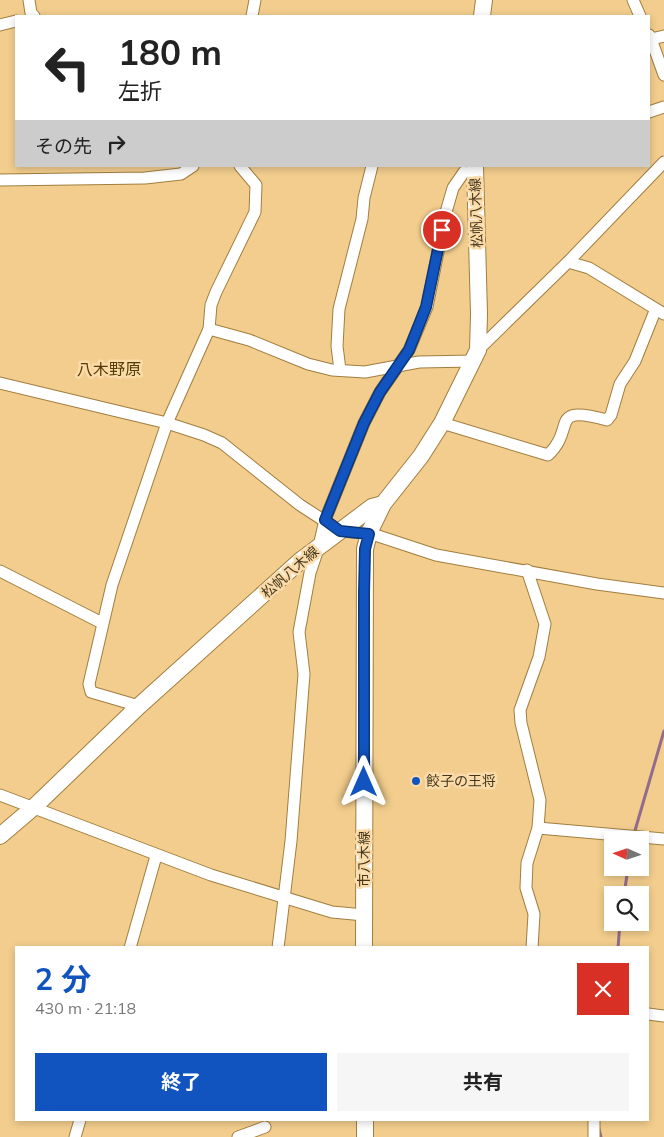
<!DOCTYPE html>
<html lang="ja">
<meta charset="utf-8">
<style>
body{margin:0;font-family:Mulish,"Noto Sans JP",sans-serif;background:#f6f6f6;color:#222;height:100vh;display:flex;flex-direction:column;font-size:19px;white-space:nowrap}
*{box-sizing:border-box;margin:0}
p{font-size:16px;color:#767676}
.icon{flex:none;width:28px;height:28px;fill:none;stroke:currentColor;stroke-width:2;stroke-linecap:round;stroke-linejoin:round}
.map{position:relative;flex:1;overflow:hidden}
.details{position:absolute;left:15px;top:946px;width:634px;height:175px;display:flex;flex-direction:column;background:#fff;border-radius:0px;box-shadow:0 2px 8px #0003}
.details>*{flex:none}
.guide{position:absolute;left:15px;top:15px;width:635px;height:152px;border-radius:0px;box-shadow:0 2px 8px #0003;background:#fff;color:#222;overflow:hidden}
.needle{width:32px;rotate:273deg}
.tools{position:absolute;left:604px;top:831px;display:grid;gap:10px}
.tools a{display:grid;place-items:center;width:45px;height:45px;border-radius:0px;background:#fff;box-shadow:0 2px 8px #0003;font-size:25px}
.pin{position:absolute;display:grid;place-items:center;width:42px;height:42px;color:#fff;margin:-21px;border:2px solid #fff;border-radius:50%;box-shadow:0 1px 5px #0007}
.me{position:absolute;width:55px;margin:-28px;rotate:0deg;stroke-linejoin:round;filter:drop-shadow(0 0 4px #0008)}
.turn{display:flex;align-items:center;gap:18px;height:105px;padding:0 20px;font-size:22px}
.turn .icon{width:65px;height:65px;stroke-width:2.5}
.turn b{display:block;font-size:35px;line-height:42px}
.then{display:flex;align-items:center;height:48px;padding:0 20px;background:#0003;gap:10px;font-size:19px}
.round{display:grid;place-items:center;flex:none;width:52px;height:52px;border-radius:0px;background:#f6f6f6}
.summary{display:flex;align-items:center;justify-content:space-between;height:85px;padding:0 20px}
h1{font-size:30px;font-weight:700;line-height:38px;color:#1254bf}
.cta{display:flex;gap:10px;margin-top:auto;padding:10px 20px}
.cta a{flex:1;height:58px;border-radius:0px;background:#1254bf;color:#fff;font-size:20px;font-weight:700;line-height:58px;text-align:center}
.cta a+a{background:#f6f6f6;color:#222}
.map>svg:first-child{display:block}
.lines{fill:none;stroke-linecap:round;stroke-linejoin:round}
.stream{stroke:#926b8d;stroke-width:3}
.street-casing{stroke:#a17e3f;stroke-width:13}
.secondary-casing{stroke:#a17e3f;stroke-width:18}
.street{stroke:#fff;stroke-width:11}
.secondary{stroke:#fff;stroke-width:16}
.route-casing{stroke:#0c377c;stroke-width:12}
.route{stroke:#1254bf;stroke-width:9}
.poi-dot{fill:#1254bf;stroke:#fadba9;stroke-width:2}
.labels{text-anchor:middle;stroke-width:5;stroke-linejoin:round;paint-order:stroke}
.street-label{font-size:14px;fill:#46371c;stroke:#fadba9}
.poi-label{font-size:14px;fill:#46371c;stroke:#fadba9;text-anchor:start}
.quarter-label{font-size:16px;fill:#563d08;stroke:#fadba9}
</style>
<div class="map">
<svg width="664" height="1137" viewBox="0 0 664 1137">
<rect width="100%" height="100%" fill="#f2cd8d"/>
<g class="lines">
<g class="stream">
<polyline points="634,834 664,731"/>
<polyline points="624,895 628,868"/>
<polyline points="618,948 620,922"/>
<polyline points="598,1125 601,1137"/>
</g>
<g class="street-casing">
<g id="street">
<polyline points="29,0 31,13 34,16"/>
<polyline points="633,0 640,16"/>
<polyline points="252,16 255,0"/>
<polyline points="0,25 16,21"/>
<polyline points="649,35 651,39 664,36"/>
<polyline points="651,39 664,75"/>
<polyline points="649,112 664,107"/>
<polyline points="0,180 145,178 181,174 193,166"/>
<polyline points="568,262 589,268 664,314"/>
<polyline points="209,329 249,340 308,364 332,370 365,372 419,362 474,361"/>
<polyline points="478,350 568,262 664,162"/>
<polyline points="340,370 337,346 339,309 362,219 364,198 372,166"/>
<polyline points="0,383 167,423 204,435 222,443 300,505 340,531 369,533 436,555 597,584 664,593"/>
<path d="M442,423L548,455C577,428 547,404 607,420L611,415L620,384L635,361L655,311"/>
<polyline points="527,570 545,624 539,657 520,710 521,723 540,800 538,828 527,863 526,888 534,914 532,948"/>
<polyline points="0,571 102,623"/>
<polyline points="139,706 91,692 89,684 112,585 167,423 209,329 211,305 216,292 255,212 256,185 240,166"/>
<polyline points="0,795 211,875 332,912 364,915"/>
<polyline points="538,828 664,839"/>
<polyline points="130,948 156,856"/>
<polyline points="278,948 291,841 304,674 299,632 310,573 319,546 325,520 364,423 380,392 409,350 427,307 446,212 453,188 464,172"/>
<polyline points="648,1014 664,1016"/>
<polyline points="594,1120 594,1137"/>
<polyline points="75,1137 80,1120"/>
<polyline points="238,1137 265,1127"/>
</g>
</g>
<g class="secondary-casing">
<g id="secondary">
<polyline points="482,16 484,0"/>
<polyline points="0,836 34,807 139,706 300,561 372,507 383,504"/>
<polyline points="364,948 365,549 369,533 383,504 421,456 442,423 478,350 479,314 475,166"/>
<polyline points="365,1120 365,1137"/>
</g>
</g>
<use href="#street" class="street"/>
<use href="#secondary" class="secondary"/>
</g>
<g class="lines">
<g class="route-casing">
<polyline id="route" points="364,782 364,593 365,549 369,534 340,531 325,520 364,423 380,392 409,350 426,307 442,230"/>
</g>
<use href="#route" class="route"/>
</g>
<circle class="poi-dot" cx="416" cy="781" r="5"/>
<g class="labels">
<g class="street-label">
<text transform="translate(476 213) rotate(-92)" y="5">松帆八木線</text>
<text transform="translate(290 572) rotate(-41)" y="5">松帆八木線</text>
<text transform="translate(364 859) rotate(-90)" y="5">市八木線</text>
</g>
<g class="poi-label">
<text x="426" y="786">餃子の王将</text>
</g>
<g class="quarter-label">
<text x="109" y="375">八木野原</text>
</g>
</g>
</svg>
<div class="tools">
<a><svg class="needle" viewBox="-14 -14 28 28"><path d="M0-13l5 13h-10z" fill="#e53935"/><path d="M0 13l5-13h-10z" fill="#767676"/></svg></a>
<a><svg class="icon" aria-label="search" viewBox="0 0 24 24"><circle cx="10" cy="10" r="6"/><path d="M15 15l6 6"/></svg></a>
</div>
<div class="pin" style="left:442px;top:230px;background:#d93025"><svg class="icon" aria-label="arrive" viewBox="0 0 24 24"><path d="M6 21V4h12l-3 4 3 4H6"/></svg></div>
<svg class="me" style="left:364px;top:782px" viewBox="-20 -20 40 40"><path d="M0-17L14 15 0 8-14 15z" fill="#1254bf" stroke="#fff" stroke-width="4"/></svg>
<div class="guide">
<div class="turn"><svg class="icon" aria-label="left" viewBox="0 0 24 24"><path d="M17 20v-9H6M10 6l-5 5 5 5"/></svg><div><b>180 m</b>左折</div></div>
<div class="then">その先<svg class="icon" aria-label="right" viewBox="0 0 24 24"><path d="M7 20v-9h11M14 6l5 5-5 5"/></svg></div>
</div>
<section class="details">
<div class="summary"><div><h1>2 分</h1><p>430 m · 21:18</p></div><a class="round" style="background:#d93025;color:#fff"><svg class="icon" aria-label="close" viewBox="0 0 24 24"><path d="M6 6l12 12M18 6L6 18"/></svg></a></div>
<div class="cta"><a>終了</a><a>共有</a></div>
</section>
</div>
